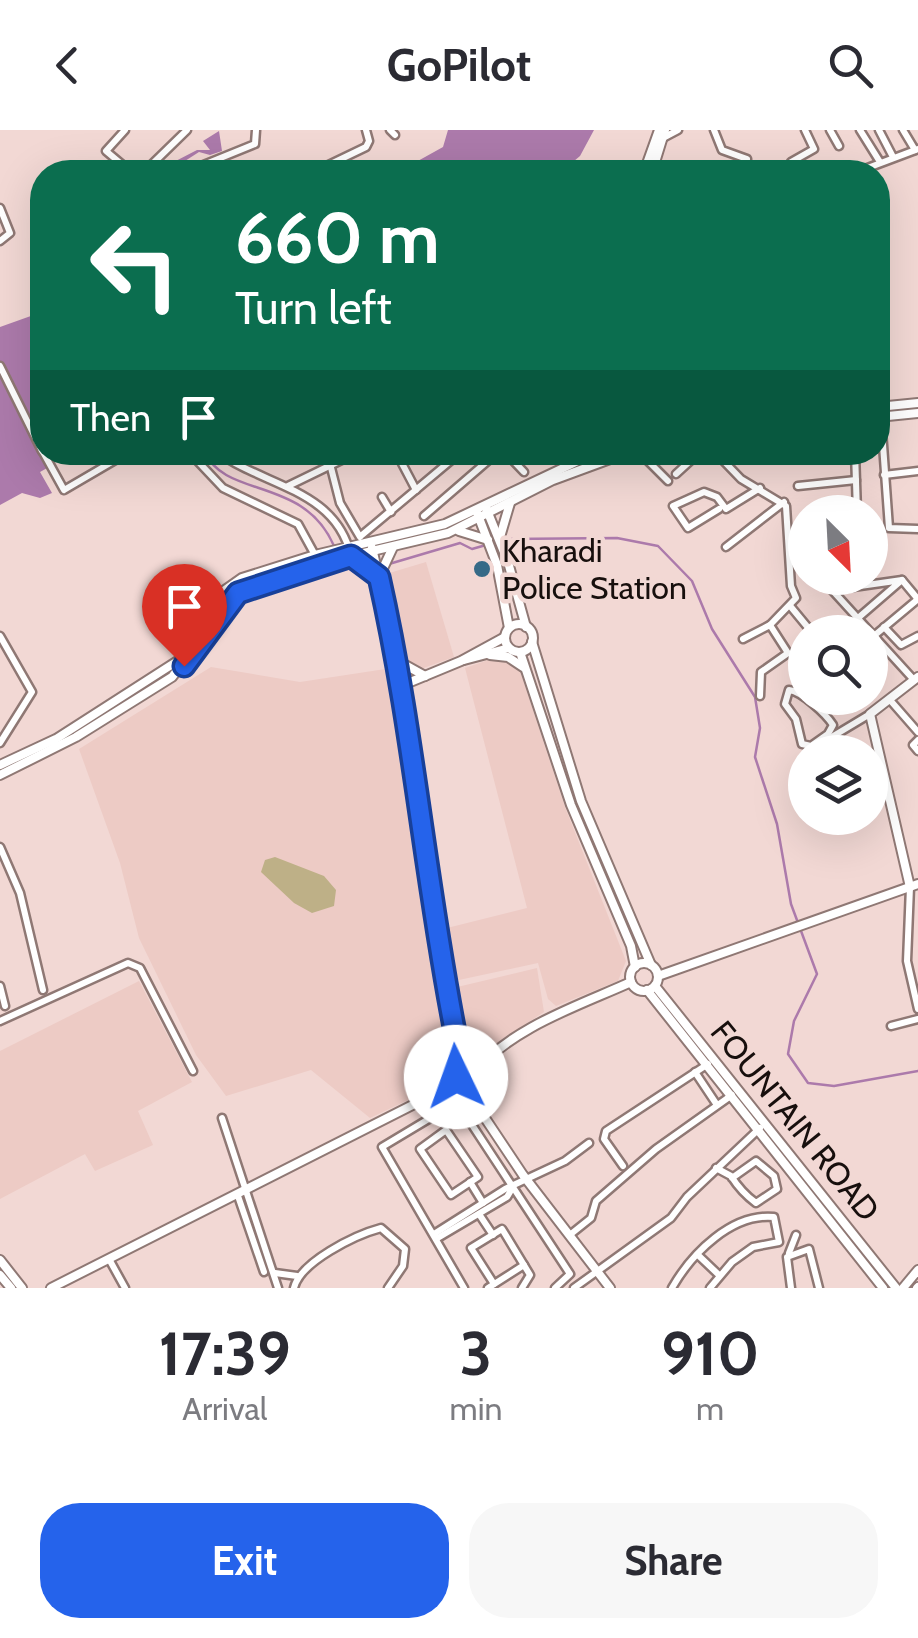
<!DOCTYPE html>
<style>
body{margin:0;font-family:Cabin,sans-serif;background:#f7f7f7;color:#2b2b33;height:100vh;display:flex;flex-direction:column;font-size:38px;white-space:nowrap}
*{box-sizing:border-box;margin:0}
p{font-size:32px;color:#7c7c81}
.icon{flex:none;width:55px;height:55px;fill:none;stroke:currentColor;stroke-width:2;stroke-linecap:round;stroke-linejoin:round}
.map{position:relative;height:1158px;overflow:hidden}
.side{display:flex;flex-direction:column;background:#fff;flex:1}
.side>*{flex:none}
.banner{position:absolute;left:30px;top:30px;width:860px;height:305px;border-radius:40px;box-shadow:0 10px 40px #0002;background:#0b6e4f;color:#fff;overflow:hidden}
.needle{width:65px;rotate:156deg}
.controls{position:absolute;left:788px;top:365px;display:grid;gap:20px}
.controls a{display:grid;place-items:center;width:100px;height:100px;border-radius:50%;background:#fff;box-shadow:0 10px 40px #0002;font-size:50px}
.pin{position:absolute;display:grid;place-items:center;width:85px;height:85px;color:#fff;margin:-102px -42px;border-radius:50% 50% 50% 0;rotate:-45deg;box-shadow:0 0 10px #0007}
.pin .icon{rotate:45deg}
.me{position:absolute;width:110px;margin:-55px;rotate:357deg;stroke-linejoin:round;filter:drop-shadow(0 0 8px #0008)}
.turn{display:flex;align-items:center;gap:35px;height:210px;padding:0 40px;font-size:45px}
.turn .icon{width:130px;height:130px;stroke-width:2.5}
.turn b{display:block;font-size:70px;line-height:85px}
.then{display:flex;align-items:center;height:95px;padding:0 40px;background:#0003;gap:20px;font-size:38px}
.eta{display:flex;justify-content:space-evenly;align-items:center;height:170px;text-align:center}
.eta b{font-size:60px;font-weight:700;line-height:70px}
.primary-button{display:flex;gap:20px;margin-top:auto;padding:20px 40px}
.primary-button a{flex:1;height:115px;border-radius:40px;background:#2563eb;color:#fff;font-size:40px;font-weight:700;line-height:115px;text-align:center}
.primary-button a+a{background:#f7f7f7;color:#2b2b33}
header{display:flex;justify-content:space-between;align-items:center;height:130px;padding:0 40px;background:#fff;font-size:45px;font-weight:700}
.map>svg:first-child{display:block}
.built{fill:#edcbc5}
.green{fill:#beb087}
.water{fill:#ac7aab}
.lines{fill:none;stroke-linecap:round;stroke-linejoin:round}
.stream{stroke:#ac7aab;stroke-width:2.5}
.minor-casing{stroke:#8f7874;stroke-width:11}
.tertiary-casing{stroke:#8f7874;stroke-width:12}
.secondary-casing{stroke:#8f7874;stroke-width:12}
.minor{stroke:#fff;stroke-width:6}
.tertiary{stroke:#fff;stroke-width:8}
.secondary{stroke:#fff;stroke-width:8}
.route-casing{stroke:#184099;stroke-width:25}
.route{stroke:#2563eb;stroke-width:18}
.poi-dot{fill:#366a87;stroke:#f2d8d4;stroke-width:4}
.labels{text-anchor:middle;stroke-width:9;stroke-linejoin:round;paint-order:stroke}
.poi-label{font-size:32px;fill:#170f0d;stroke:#f2d8d4;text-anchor:start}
.street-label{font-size:32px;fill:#170f0d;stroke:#f2d8d4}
</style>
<header><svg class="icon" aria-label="back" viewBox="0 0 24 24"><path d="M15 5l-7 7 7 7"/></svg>GoPilot<svg class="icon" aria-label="search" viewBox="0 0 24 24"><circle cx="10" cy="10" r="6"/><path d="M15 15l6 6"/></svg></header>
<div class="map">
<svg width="918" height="1158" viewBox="0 0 918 1158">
<rect width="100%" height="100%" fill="#f2d8d4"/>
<g class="built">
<polygon points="426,432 454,527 407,544 386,444"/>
<polygon points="497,527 520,541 565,677 626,831 618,851 556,876 548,869 538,833 445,853 439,800 527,778 465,538"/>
<polygon points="211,537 300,552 392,538 450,921 447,942 425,962 370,988 311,940 226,966 196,925 139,808 120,733 79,619"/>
<polygon points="537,838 544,882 480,924 466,921 453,858"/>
<polygon points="139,851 192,952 138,981 153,1015 95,1041 85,1024 0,1069 0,921"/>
</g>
<polygon class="green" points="275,727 324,746 336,760 334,776 312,783 294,773 261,742 265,730"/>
<g class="water">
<polygon points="448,0 594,0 580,26 561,42 398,42 443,17"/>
<polygon points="219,1 222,21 210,25 199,22 174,38 168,35 197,20 210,20 203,11"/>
<polygon points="42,182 42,320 0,237 0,197"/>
<polygon points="0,245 49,337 40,342 52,363 40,368 22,363 0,375"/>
</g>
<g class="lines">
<g class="stream">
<path d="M205,322C225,369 304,346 334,416"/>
<polyline points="503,409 617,408 658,416 692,451 712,499 755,567 760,598 755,627 777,694 791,774 817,844 794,891 788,924 808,953 834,956 918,941"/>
<polyline points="341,433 360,446 367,443"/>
<polyline points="389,434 460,413 472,419 486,415"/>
</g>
<g class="minor-casing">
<g id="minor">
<polyline points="125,0 106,21 131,42"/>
<polyline points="390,0 395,5"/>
<polyline points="714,0 722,20 747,29"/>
<polyline points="830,0 839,16"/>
<polyline points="860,0 880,32"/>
<polyline points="879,0 893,27"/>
<polyline points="903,0 915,20"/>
<polyline points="661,9 678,0"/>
<polyline points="791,32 814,19 805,0"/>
<polyline points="839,38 841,42"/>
<polyline points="144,42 187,0"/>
<polyline points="186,42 255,14 256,0"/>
<polyline points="314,42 366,17 369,11 366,0"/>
<polyline points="857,42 918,19"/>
<polyline points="0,78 10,103 0,111"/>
<polyline points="0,236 42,321"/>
<polyline points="881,287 889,398 918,399"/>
<polyline points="43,322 64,360 129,322"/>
<polyline points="189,322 223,358 298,394 315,425"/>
<path d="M218,322C263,356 336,359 351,426"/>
<polyline points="327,322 340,373 360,407"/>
<polyline points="396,322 416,360"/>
<polyline points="505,322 524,342"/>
<polyline points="639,322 668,351"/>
<polyline points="715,322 741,349 786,376 791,456 796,468 770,495 743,509"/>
<polyline points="855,322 857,382"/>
<polyline points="676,344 700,322"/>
<polyline points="884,345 918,341"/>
<polyline points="288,356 358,322"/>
<polyline points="798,356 856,350"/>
<polyline points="382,367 391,382"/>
<polyline points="719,379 688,398 673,376 704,362 717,367 726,379 760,358"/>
<polyline points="424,386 498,322"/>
<polyline points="362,405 461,322"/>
<polyline points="726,417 784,372"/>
<polyline points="902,450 917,468"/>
<polyline points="791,477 810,500"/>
<polyline points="858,488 902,450 832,460 914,550"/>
<polyline points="884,497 901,515 918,506"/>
<polyline points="875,505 918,469"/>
<polyline points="0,506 32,562 0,613"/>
<polyline points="760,566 761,542 788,523 770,495"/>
<polyline points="890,570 918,602"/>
<path d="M828,604L833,595C826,584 801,561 789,560L785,574L796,589L802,614L811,616L828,604L831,608"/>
<polyline points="830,608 870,584"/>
<polyline points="918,610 913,615 918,621"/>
<polyline points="0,717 20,763 43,860"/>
<polyline points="910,757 907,831 918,879"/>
<polyline points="0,856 5,876"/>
<polyline points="0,891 128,833 140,838 193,941"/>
<polyline points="891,896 918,889"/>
<polyline points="695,942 717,975"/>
<polyline points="222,988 278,1158"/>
<polygon points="446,1000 478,1047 451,1065 420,1019"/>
<polyline points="623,1036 604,1009 606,1001 708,934"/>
<path d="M716,1038L731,1046C738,1057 745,1065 756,1073L777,1059L774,1046L756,1031L732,1048"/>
<polyline points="470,1052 483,1073"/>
<polyline points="238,1066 264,1142"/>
<polyline points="479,1084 493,1105"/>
<polyline points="434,1104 505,1059 565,1031 589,1013"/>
<polyline points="571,1104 591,1088 596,1071 656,1019 732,965"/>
<polyline points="436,1109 507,1067 513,1057"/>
<polyline points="789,1123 796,1105"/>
<polyline points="698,1125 719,1145"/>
<polyline points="109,1129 125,1158"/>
<polyline points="275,1143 297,1146"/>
<polyline points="494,1154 471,1118 502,1099 530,1145 522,1158"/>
<path d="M294,1158C300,1132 355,1105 381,1098L405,1119L403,1136L388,1158"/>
<polyline points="464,1158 382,1017 457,972 570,1144 555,1158"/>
<polyline points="488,1158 524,1135"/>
<polyline points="574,1158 671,1088 687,1067 760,998"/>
<path d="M672,1158C692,1123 732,1083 774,1087L779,1112L753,1117L732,1132L710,1158"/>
<polyline points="791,1158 787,1127 809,1119 819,1158"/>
</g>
</g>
<g class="tertiary-casing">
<g id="tertiary">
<polyline points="644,42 659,0"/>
<polyline points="652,42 665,0"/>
<polyline points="486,378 508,432 526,497"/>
<polyline points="476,380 497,435 509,498"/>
<polyline points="372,418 404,558 437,812 458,920 456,935"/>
<circle cx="519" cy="508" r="14"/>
<polyline points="532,512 581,671 651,835"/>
<polyline points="520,522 571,675 631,816 635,837"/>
<polyline points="490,525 508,527 523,537"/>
<polyline points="464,530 509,518"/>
<polyline points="398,531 425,546"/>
<polyline points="403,555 461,531 505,507"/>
<polyline points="910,757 870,584 918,547"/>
<circle cx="644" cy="847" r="14"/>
<polyline points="658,846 918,754"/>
<polyline points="655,856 896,1158"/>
<polyline points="647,860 883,1158"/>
<circle cx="464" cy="941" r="10"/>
<path d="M474,943C512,897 578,876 631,852"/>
<polyline points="461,952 523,1045 610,1158"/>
<polyline points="51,1158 460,951"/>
<polyline points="903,1158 918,1140"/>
<polyline points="917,1158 918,1157"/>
</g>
</g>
<g class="secondary-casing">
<g id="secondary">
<polyline points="878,277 918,273"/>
<polyline points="878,287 918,283"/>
<polyline points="459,401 488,410"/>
<polyline points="500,407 510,373"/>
<polyline points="351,426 379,447 393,417"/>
<polyline points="0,635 56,609 179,530 225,460 242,448 315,425 445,394 597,322"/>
<polyline points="0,645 76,607 172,547 238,463 330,431 448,403 553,350 629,322"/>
<polyline points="0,1130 22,1158"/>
<polyline points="0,1145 11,1158"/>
</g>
</g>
<use href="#minor" class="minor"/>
<use href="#tertiary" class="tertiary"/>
<use href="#secondary" class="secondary"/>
</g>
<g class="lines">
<g class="route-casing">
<path id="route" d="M184,536L238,463L351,426L379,447C413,597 425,750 455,902C458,917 453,932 456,947"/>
</g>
<use href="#route" class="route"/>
</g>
<circle class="poi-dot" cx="482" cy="439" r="10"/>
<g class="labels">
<g class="poi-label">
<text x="502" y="432">Kharadi<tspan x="502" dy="37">Police Station</tspan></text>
</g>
<g class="street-label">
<text transform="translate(795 991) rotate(51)" y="11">FOUNTAIN ROAD</text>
</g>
</g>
</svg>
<div class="controls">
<a><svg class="needle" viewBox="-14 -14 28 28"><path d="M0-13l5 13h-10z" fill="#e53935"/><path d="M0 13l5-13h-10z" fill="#7c7c81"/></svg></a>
<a><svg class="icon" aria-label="search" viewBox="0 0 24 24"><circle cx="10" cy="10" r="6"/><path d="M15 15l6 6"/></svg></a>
<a><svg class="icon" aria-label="layers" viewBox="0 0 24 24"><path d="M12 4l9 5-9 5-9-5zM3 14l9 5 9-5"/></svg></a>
</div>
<div class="pin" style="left:184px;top:536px;background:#d93025"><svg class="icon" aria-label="arrive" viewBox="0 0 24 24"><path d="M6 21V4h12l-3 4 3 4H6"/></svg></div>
<svg class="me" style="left:456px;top:947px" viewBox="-20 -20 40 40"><circle r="19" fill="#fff"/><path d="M0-13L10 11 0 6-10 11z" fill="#2563eb"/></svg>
<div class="banner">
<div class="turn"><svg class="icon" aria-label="left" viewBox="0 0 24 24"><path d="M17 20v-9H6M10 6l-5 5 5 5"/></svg><div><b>660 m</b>Turn left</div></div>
<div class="then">Then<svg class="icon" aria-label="arrive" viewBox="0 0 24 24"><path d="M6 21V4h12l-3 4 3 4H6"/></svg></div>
</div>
</div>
<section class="side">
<div class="eta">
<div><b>17:39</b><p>Arrival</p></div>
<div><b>3</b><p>min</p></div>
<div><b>910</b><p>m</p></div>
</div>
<div class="primary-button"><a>Exit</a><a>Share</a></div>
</section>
